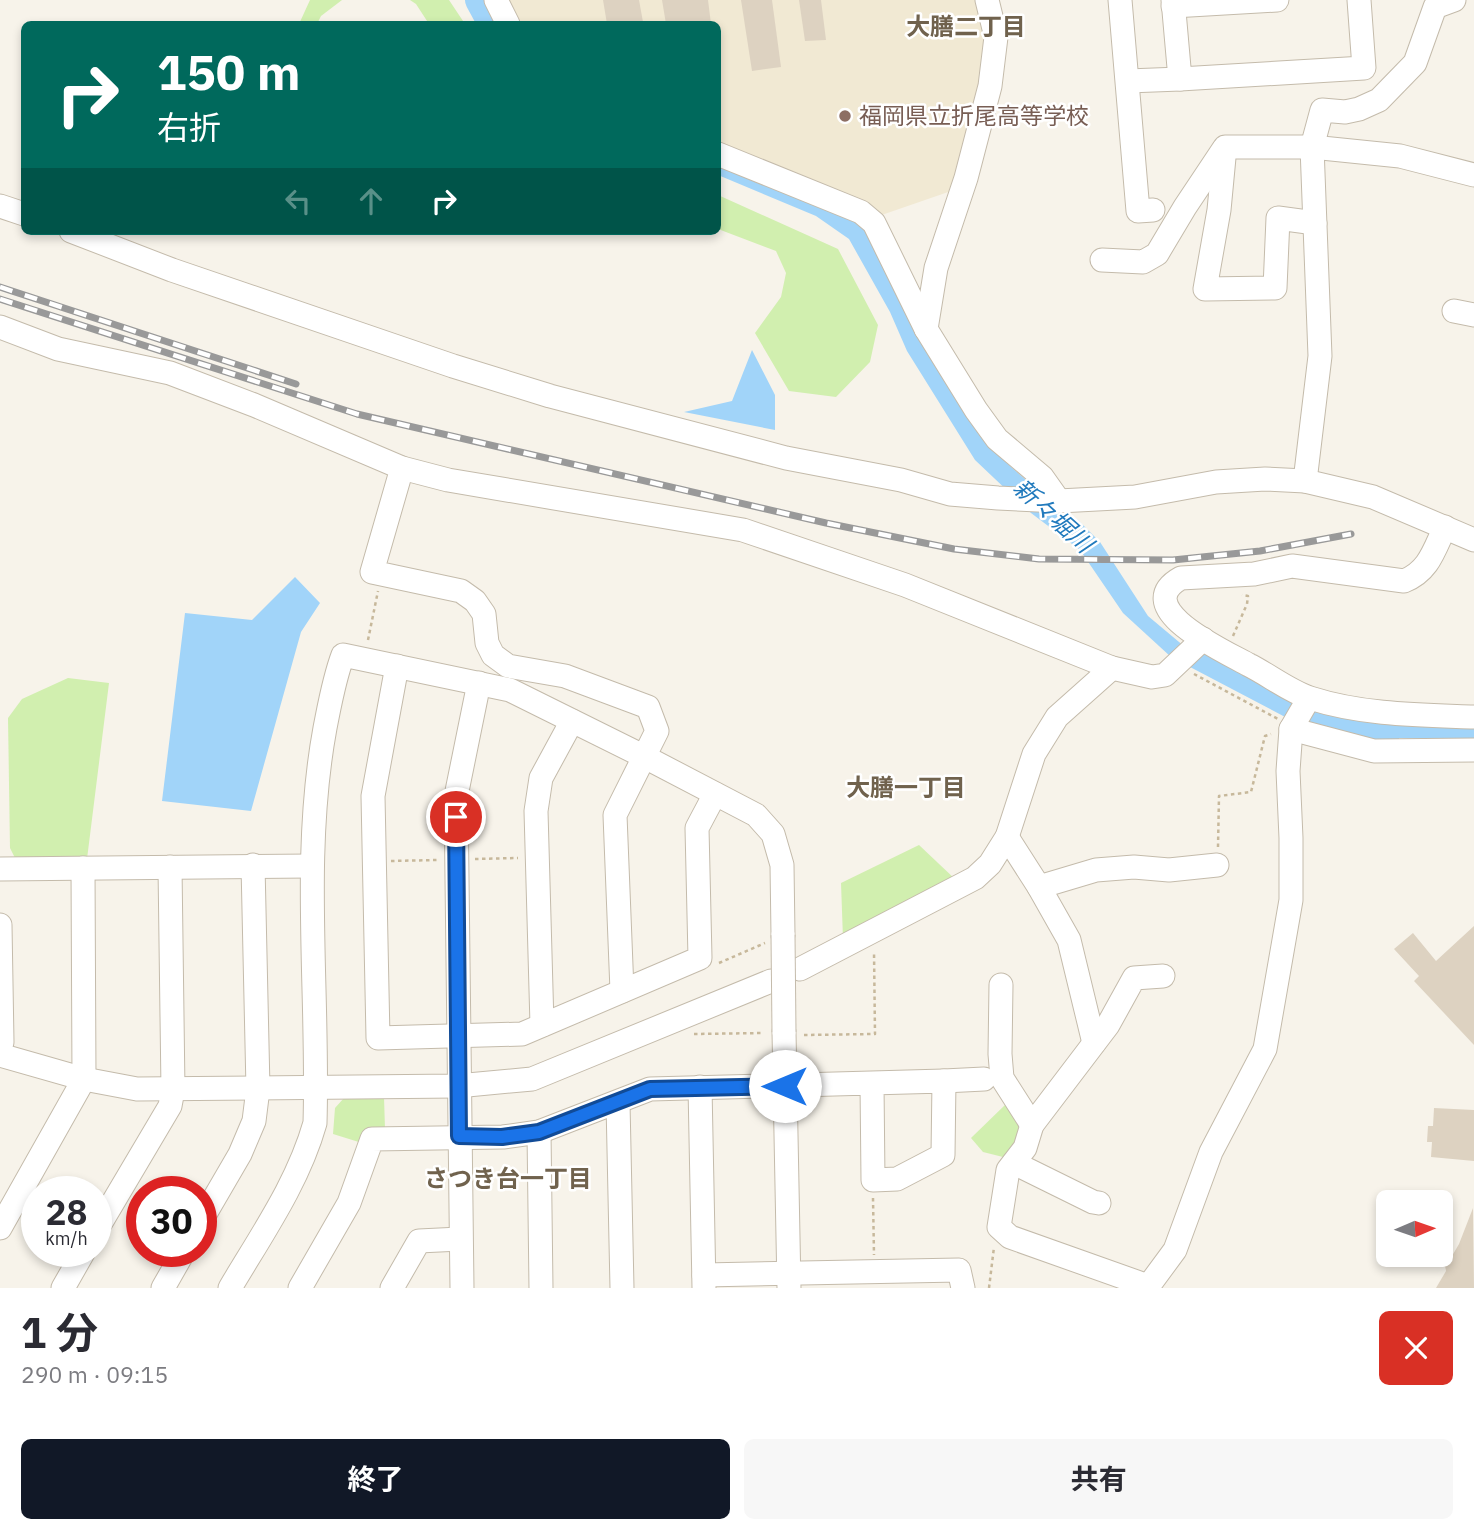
<!DOCTYPE html>
<html lang="ja">
<meta charset="utf-8">
<style>
body{margin:0;font-family:"IBM Plex Sans","Noto Sans JP",sans-serif;background:#f7f7f7;color:#2b2b33;height:100vh;display:flex;flex-direction:column;font-size:26px;white-space:nowrap}
*{box-sizing:border-box;margin:0}
p{font-size:23px;color:#7c7c81}
.icon{flex:none;width:38px;height:38px;fill:none;stroke:currentColor;stroke-width:2;stroke-linecap:round;stroke-linejoin:round}
.map{position:relative;height:1288px;overflow:hidden}
.details{display:flex;flex-direction:column;background:#fff;flex:1}
.details>*{flex:none}
.guide{position:absolute;left:21px;top:21px;width:700px;height:214px;border-radius:10px;box-shadow:0 4px 10px #0003;background:#00695c;color:#fff;overflow:hidden}
.needle{width:46px;rotate:88deg}
.buttons{position:absolute;left:1376px;top:1190px;display:grid;gap:14px}
.buttons a{display:grid;place-items:center;width:77px;height:77px;border-radius:10px;background:#fff;box-shadow:0 4px 10px #0003;font-size:35px}
.speed{position:absolute;left:21px;top:1176px;display:flex;gap:14px;font-size:35px;font-weight:700;text-align:center}
.speed>*{display:grid;place-content:center;width:91px;height:91px;border-radius:50%;background:#fff;box-shadow:0 4px 10px #0003;line-height:1}
.speed small{font-size:18px;font-weight:400}
.speed .limit{border:10px solid #d22;background:#fff;color:#111}
.pin{position:absolute;display:grid;place-items:center;width:60px;height:60px;color:#fff;margin:-30px;border:4px solid #fff;border-radius:50%;box-shadow:0 2px 7px #0007}
.me{position:absolute;width:77px;margin:-38px;rotate:270deg;stroke-linejoin:round;filter:drop-shadow(0 0 5px #0008)}
.turn{display:flex;align-items:center;gap:24px;height:147px;padding:0 21px;font-size:32px}
.turn .icon{width:91px;height:91px;stroke-width:2.5}
.turn b{display:block;font-size:49px;line-height:60px}
.lanes{display:flex;align-items:center;height:66px;padding:0 21px;background:#0003;justify-content:center;gap:35px;direction:ltr}
.lanes .off{opacity:.35}
.round{display:grid;place-items:center;flex:none;width:74px;height:74px;border-radius:10px;background:#f7f7f7}
.overview{display:flex;align-items:center;justify-content:space-between;height:119px;padding:0 21px}
h1{font-size:42px;font-weight:700;line-height:52px}
.cta{display:flex;gap:14px;margin-top:auto;padding:14px 21px}
.cta a{flex:1;height:80px;border-radius:10px;background:#111827;color:#fff;font-size:28px;font-weight:700;line-height:80px;text-align:center}
.cta a+a{background:#f7f7f7;color:#2b2b33}
.map>svg:first-child{display:block}
.education{fill:#f1e9d3}
.green{fill:#d1efaf}
.water{fill:#a1d4f9}
.lines{fill:none;stroke-linecap:round;stroke-linejoin:round}
.river{stroke:#a1d4f9;stroke-width:28}
.building{fill:#ddd2c1}
.minor-casing{stroke:#c4bbab;stroke-width:25}
.path{stroke:#c7b89b;stroke-width:2.5;stroke-dasharray:3.5 3.5;stroke-linecap:butt}
.minor{stroke:#fff;stroke-width:23}
.rail-casing{stroke:#999;stroke-width:7}
.rail{stroke:#fff;stroke-width:4.5;stroke-dasharray:13;stroke-linecap:butt}
.minor-bridge-casing{stroke:#c4bbab;stroke-width:25;stroke-linecap:butt}
.minor-bridge{stroke:#fff;stroke-width:23}
.route-casing{stroke:#114b97;stroke-width:18}
.route{stroke:#1a73e8;stroke-width:12}
.education-dot{fill:#8d6e63;stroke:#fff;stroke-width:2.5}
.labels{text-anchor:middle;stroke-width:5;stroke-linejoin:round;paint-order:stroke}
.education-label{font-size:23px;fill:#785e54;stroke:#fff;text-anchor:start}
.neighbourhood-label{font-size:24px;font-weight:bold;fill:#70624d;stroke:#fff}
.water-label{font-size:24px;font-style:italic;fill:#217abd;stroke:#fff}
</style>
<div class="map">
<svg width="1474" height="1288" viewBox="0 0 1474 1288">
<rect width="100%" height="100%" fill="#f7f3ea"/>
<polygon class="education" points="503,0 978,0 987,38 982,84 954,190 873,218 718,149 718,24 517,24"/>
<g class="green">
<polygon points="310,0 342,0 321,16 317,24 299,24"/>
<polygon points="410,0 449,0 465,24 429,24 416,4"/>
<polygon points="718,195 838,249 878,325 870,362 836,397 789,391 755,333 781,297 786,273 776,251 718,229"/>
<polygon points="68,678 109,683 87,859 16,860 10,848 8,718 22,699"/>
<polygon points="919,845 956,880 843,939 841,883"/>
<polygon points="384,1097 385,1129 365,1129 362,1143 333,1134 335,1108 344,1098"/>
<polygon points="1006,1104 1019,1122 1017,1141 1007,1158 983,1152 971,1138"/>
</g>
<g class="water">
<polygon points="718,163 861,220 974,416 1009,465 1036,489 1079,521 1100,542 1148,616 1185,647 1206,649 1291,698 1474,724 1474,740 1399,738 1399,744 1365,742 1287,718 1171,657 1123,613 1080,550 1031,513 975,460 907,351 890,312 849,239 816,216 718,175"/>
<polygon points="752,350 775,395 775,430 684,412 732,401"/>
<polygon points="295,577 320,603 301,632 251,811 162,801 185,613 252,620"/>
</g>
<g class="lines">
<polyline class="river" points="479,0 492,24"/>
</g>
<g class="building">
<polygon points="603,0 639,0 643,22 607,24"/>
<polygon points="662,0 708,0 711,24 666,24"/>
<polygon points="741,0 772,0 781,67 752,71"/>
<polygon points="799,0 821,0 826,40 805,41"/>
<polygon points="1474,926 1474,1045 1414,981 1419,976 1394,949 1413,933 1436,961"/>
<polygon points="1434,1108 1474,1110 1474,1161 1431,1157 1432,1142 1427,1142 1428,1126 1433,1126"/>
<polygon points="1473,1208 1474,1288 1436,1288 1446,1271 1444,1260 1449,1261 1459,1244"/>
</g>
<g class="lines">
<g class="minor-casing">
<g id="minor">
<polyline points="496,0 508,24"/>
<polyline points="1120,0 1138,211 1153,210"/>
<polyline points="1173,0 1180,79 1364,68 1359,0"/>
<polyline points="1173,6 1277,0"/>
<polyline points="1128,81 1180,79"/>
<polyline points="718,154 861,212 874,223 926,329 976,410 997,439 1042,477 1059,501"/>
<polyline points="0,206 24,214"/>
<polyline points="1315,223 1278,218 1275,288 1205,289 1219,210 1225,147 1312,147 1400,156 1474,175"/>
<polyline points="71,231 172,270 453,366 550,396 786,458 901,480 950,494 998,498 1059,501 1135,497 1216,482 1265,479 1305,481 1373,497 1474,540"/>
<polyline points="1102,260 1143,262 1157,254 1185,207 1223,150"/>
<polyline points="1454,311 1474,315"/>
<polyline points="0,327 58,349 170,373 254,405 402,468 448,480 743,530 905,585 1112,668 1152,677 1165,675 1203,639"/>
<polyline points="926,329 936,268 966,178 990,86 996,37 987,0"/>
<polyline points="402,468 372,572 461,591 475,601 484,614 487,643 493,655 508,666 565,676 648,707 657,731 615,815 622,991"/>
<polyline points="1305,481 1320,356 1312,147 1322,110 1345,112 1359,109 1379,100 1415,63 1435,7 1454,0"/>
<path d="M1445,527C1434,550 1429,571 1404,581L1292,566L1254,574L1181,578C1127,608 1226,652 1249,665C1269,675 1289,691 1310,698C1363,715 1419,715 1474,717"/>
<polyline points="397,666 373,796 378,1038 522,1034 700,958 697,828 715,794"/>
<polyline points="1291,729 1374,751 1474,750"/>
<polyline points="1007,837 1039,887 1069,940 1094,1043"/>
<polyline points="0,869 311,866"/>
<polyline points="1039,887 1096,870 1134,867 1169,870 1217,865"/>
<polyline points="0,925 2,1042 0,1049"/>
<polyline points="800,969 975,878 990,864 1007,837 1034,754 1057,717 1112,668"/>
<polyline points="1001,985 1000,1054 1002,1078 1032,1125"/>
<polyline points="542,1025 536,811 541,778 572,721"/>
<polyline points="784,1032 789,1288"/>
<polyline points="0,1055 84,1079 137,1089 457,1086 532,1079 771,981"/>
<polyline points="944,1081 984,1079"/>
<polyline points="700,1087 704,1288"/>
<polyline points="618,1103 622,1288"/>
<polyline points="539,1132 541,1288"/>
<polyline points="1014,1163 1093,1202 1099,1203"/>
<polyline points="201,1221 240,1154 254,1121 258,1089 253,865"/>
<polyline points="0,1228 84,1079 83,868"/>
<polyline points="96,1231 170,1106 173,1090 170,867"/>
<polyline points="704,1275 959,1270 963,1288"/>
<polyline points="1148,1286 1010,1237 999,1227 1008,1170 1025,1148 1032,1125 1108,1025 1134,978 1163,976"/>
<polyline points="63,1288 84,1251"/>
<polyline points="163,1288 184,1251"/>
<path d="M230,1288C262,1234 298,1183 315,1123C319,991 301,858 325,728C330,703 334,679 343,655L510,690L643,756L756,815L773,834L782,865L783,935"/>
<polyline points="300,1288 349,1203 372,1139 503,1137 539,1132 650,1089 944,1081 943,1155 897,1179 873,1180 872,1084"/>
<polyline points="392,1288 419,1241 460,1239"/>
<polyline points="462,1288 456,796 479,683"/>
<polyline points="1147,1288 1175,1250 1211,1152 1265,1049 1291,900 1291,838 1288,771 1291,729 1309,698"/>
</g>
</g>
<g class="path">
<polyline points="1233,636 1247,604 1248,596 1242,595"/>
<polyline points="368,640 378,591"/>
<polyline points="1194,674 1278,719"/>
<polyline points="1218,847 1219,796 1251,792 1265,736 1271,734"/>
<polyline points="475,859 518,858"/>
<polyline points="391,861 437,860"/>
<polyline points="719,963 765,943"/>
<polyline points="694,1034 764,1033"/>
<polyline points="804,1035 875,1034 874,951"/>
<polyline points="873,1198 874,1255"/>
<polyline points="989,1288 994,1247"/>
</g>
<use href="#minor" class="minor"/>
<g class="rail-casing">
<g id="rail">
<polyline points="0,287 296,384"/>
<polyline points="0,299 357,414 826,523 954,549 1039,559 1173,560 1260,551 1351,534"/>
</g>
</g>
<use href="#rail" class="rail"/>
<g class="minor-bridge-casing">
<polyline id="minor-bridge" points="783,935 784,1032"/>
</g>
<use href="#minor-bridge" class="minor-bridge"/>
</g>
<g class="lines">
<g class="route-casing">
<polyline id="route" points="456,817 459,1136 502,1137 539,1132 650,1089 785,1086"/>
</g>
<use href="#route" class="route"/>
</g>
<circle class="education-dot" cx="845" cy="116" r="7"/>
<g class="labels">
<g class="education-label">
<text x="859" y="124">福岡県立折尾高等学校</text>
</g>
<g class="neighbourhood-label">
<text x="966" y="35">大膳二丁目</text>
<text x="906" y="796">大膳一丁目</text>
<text x="508" y="1187">さつき台一丁目</text>
</g>
<g class="water-label">
<text transform="translate(1053 516) rotate(42)" y="8">新々堀川</text>
</g>
</g>
</svg>
<div class="buttons">
<a><svg class="needle" viewBox="-14 -14 28 28"><path d="M0-13l5 13h-10z" fill="#e53935"/><path d="M0 13l5-13h-10z" fill="#7c7c81"/></svg></a>
</div>
<div class="speed"><div>28<small>km/h</small></div><div class="limit">30</div></div>
<div class="pin" style="left:456px;top:817px;background:#d93025"><svg class="icon" aria-label="arrive" viewBox="0 0 24 24"><path d="M6 21V4h12l-3 4 3 4H6"/></svg></div>
<svg class="me" style="left:785px;top:1086px" viewBox="-20 -20 40 40"><circle r="19" fill="#fff"/><path d="M0-13L10 11 0 6-10 11z" fill="#1a73e8"/></svg>
<div class="guide">
<div class="turn"><svg class="icon" aria-label="right" viewBox="0 0 24 24"><path d="M7 20v-9h11M14 6l5 5-5 5"/></svg><div><b>150 m</b>右折</div></div>
<div class="lanes"><svg class="icon off" aria-label="left" viewBox="0 0 24 24"><path d="M17 20v-9H6M10 6l-5 5 5 5"/></svg><svg class="icon off" aria-label="ahead" viewBox="0 0 24 24"><path d="M12 20V5M6 11l6-6 6 6"/></svg><svg class="icon" aria-label="right" viewBox="0 0 24 24"><path d="M7 20v-9h11M14 6l5 5-5 5"/></svg></div>
</div>
</div>
<section class="details">
<div class="overview"><div><h1>1 分</h1><p>290 m · 09:15</p></div><a class="round" style="background:#d93025;color:#fff"><svg class="icon" aria-label="close" viewBox="0 0 24 24"><path d="M6 6l12 12M18 6L6 18"/></svg></a></div>
<div class="cta"><a>終了</a><a>共有</a></div>
</section>
